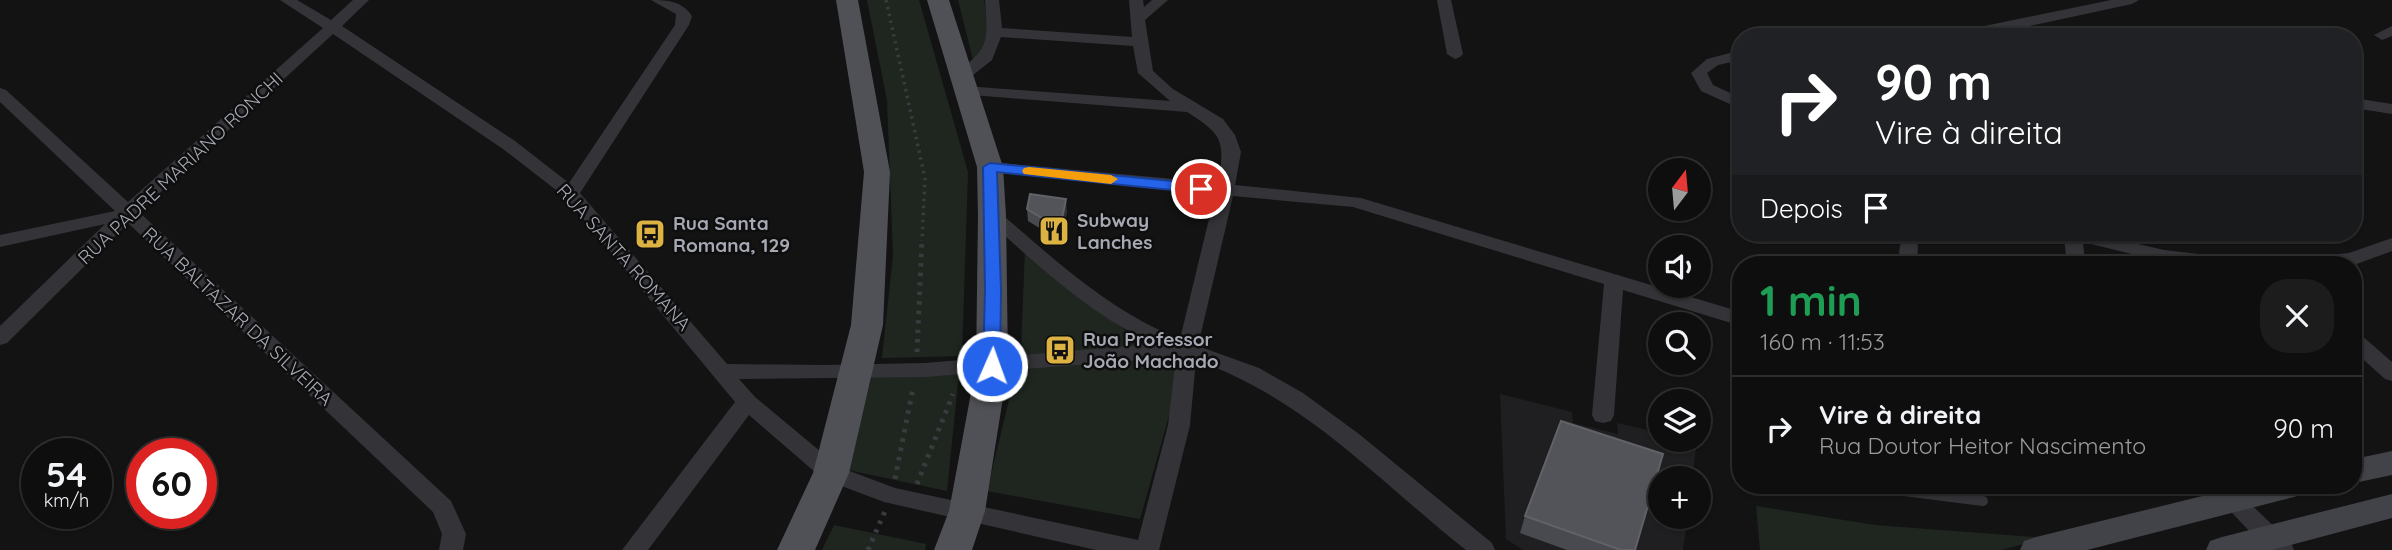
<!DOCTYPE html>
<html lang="pt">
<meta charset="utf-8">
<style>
body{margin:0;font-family:Quicksand,sans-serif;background:#1c1c1d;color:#f1f3f6;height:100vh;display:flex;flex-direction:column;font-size:26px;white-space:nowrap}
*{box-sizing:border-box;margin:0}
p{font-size:23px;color:#9b9c9e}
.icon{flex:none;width:38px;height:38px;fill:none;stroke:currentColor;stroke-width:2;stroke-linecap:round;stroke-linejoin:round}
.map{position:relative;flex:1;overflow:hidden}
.details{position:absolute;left:1732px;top:256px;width:630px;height:238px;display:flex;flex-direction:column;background:#0e0e0f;border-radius:28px;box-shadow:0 2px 5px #0004,0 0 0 2px #2e2e2f}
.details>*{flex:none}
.top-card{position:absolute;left:1732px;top:28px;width:630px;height:214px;border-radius:28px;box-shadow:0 2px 5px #0004,0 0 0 2px #2e2e2f;background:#202124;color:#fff;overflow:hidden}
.needle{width:46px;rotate:16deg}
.controls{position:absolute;left:1648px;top:158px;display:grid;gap:14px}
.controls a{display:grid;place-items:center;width:63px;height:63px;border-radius:50%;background:#0e0e0f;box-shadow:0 2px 5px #0004,0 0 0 2px #2e2e2f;font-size:35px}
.speed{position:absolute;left:21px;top:438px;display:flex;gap:14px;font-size:35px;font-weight:700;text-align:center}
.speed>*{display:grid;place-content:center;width:91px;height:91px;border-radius:50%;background:#0e0e0f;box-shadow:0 2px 5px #0004,0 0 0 2px #2e2e2f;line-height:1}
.speed small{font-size:18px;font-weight:400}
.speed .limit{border:10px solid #d22;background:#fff;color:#111}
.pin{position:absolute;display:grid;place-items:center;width:60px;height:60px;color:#fff;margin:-30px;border:4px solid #fff;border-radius:50%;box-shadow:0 2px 7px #0007}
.me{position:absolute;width:77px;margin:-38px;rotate:2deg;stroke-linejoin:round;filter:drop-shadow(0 0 5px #0008)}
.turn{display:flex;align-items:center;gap:24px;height:147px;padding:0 28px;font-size:32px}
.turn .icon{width:91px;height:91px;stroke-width:2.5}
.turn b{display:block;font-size:49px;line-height:60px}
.then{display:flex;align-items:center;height:66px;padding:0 28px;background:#0003;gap:14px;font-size:26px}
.round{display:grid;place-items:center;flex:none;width:74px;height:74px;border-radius:28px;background:#1c1c1d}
.head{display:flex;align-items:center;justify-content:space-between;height:119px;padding:0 28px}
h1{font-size:42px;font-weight:700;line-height:52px;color:#1e9e55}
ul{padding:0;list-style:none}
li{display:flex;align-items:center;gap:21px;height:105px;padding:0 28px;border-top:2px solid #2e2e2f}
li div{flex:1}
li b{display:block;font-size:26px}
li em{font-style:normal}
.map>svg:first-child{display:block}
.built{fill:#1f1f21}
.green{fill:#1f2620}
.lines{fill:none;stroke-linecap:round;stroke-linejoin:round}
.path-far1{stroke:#3a3b3f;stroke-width:3.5;stroke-dasharray:2.5 4.5;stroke-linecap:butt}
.path{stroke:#3a3b3f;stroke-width:5;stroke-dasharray:3.5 6;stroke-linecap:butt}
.service{stroke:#343438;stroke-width:10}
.minor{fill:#343438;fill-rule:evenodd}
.secondary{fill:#424348;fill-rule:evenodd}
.primary{fill:#505157;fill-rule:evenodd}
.wall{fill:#494a4f}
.shaded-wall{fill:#2f3033}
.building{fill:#535459;stroke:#606267;stroke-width:2}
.route{fill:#2563eb;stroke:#184099;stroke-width:2}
.slow{fill:#f59e0b}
.labels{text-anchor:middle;stroke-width:5;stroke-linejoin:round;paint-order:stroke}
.street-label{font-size:19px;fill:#a6a9b3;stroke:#0e0e0f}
.poi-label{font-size:19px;font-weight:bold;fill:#a6a9b3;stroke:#0e0e0f;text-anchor:start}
</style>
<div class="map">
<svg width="2392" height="550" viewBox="0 0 2392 550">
<rect width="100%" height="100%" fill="#131314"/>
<polygon class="built" points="1500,394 1572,412 1573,423 1618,434 1617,423 1661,433 1661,439 1697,442 1692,478 1661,478 1661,516 1688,516 1683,550 1523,550 1506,539"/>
<g class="green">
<polygon points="867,0 919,0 968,172 962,356 882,358 893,255 887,100"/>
<path d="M958,0H984C988,24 992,45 974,64Z"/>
<polygon points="1025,250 1055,276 1181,373 1140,519 987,491 1021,350"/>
<polygon points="959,373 947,491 848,470 872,375"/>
<polygon points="1756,506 1875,525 2046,538 2001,550 1760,550"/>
<polygon points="834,525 926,544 925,550 822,550"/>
</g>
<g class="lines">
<polyline class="path-far1" points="886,0 925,178 922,241"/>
<g class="path">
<polyline points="917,352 922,239"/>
<polyline points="895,479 913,388"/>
<polyline points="917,484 953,394"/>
<polyline points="868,550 885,511"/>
</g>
<polyline class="service" points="1857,485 1983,501"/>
<g class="minor">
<path d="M280,0H297L331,20L353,0H369L342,26L515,141L569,183L675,25L676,14L651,0C668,0 682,1 692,16L689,25L580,193L727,364L824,365L925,363L1154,344C1089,314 1039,266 986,219L983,215L986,211H998C1055,260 1109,311 1180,339L1215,194L990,172L981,167L990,162L1218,183C1225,142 1224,135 1187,112L959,94L957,91L959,88L965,86L1170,101L1138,73L1133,46L1001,37L992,60L967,80H955L953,77L955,74C990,47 988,43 985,0H999L1002,28L1132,37L1129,0H1143L1144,7L1152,0H1168L1145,20L1153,71L1173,89L1223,119L1235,135L1241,152L1235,185L1361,198L1741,312V326L1623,290L1614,415L1611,421L1603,423L1595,421L1592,415L1604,284L1353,207L1233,196L1198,346L1259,368L1303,393L1359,434L1492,543L1495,550H1466C1377,480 1306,399 1196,360L1190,425L1159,550H1096L884,502L823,479L749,415L648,550H622L735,402L565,197L503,149L333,34L139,212L451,501L466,534L463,550H439L442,534L433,512L128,223L7,343L0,345V326L105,224L0,247V235L115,211L0,102V88L6,90L128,202L323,28ZM1176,357L1168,425L1138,540L895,488L839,467L755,397L739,379L925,377Z"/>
<polygon points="1437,0 1451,0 1463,54 1460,57 1455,59 1447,54"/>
<polygon points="2111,0 2139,0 2132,4 1978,37 1914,37 1921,32 1970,29"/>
<polygon points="2392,26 2392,36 2382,40 2374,35"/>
<polygon points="1741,50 1741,60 1718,65 1707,73 1713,85 1741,98 1741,109 1701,91 1691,73 1707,59"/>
<polygon points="2354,98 2392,104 2392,114 2354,108"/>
<polygon points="2059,233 2091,233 2164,250 2233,258 2240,260 2243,264 2164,262 2083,242 2085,264 2067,264 2064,238"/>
<polygon points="2392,238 2392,251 2354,265 2289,264 2292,260 2299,258 2349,253"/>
<polygon points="1909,239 1918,245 1917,264 1898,264 1900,245"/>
<polygon points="2354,333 2361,335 2392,362 2392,381 2385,379 2354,351"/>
<polygon points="2206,485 2231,485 2291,543 2294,550 2267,550"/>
</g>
<g class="secondary">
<polygon points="2392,451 2392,475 2354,483 2354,459"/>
<polygon points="2247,485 2310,485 2305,493 2294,497 2087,550 2020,550 2024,541 2036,537"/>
<polygon points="2392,494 2392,518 2272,550 2206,550 2210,541 2222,537"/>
</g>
<g class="primary">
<polygon points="836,0 858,0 890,172 883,325 849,473 815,550 777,550 813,473 851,325 864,172"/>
<polygon points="927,0 949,0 1003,167 1006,215 1008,366 985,511 972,550 934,550 949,511 976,366 978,215 977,167"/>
</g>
</g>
<g class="wall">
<polygon points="1027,209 1067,211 1061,241 1028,221"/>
<polygon points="1525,516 1635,550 1567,550 1520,533"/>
</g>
<polygon class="shaded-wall" points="1066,199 1067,211 1061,241 1060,229"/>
<g class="building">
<polygon points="1030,194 1066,199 1060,229 1027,209"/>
<polygon points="1561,421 1663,454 1635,550 1621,550 1525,516"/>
</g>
<polygon class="route" points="990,163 1201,184 1208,189 1201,193 997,172 1001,290 1000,366 992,372 983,366 985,290 983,167"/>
<polygon class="slow" points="1029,167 1111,175 1118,179 1111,184 1024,174 1022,171 1024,168"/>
<defs>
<g id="restaurant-square" transform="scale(1.575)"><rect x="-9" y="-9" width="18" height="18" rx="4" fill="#dcb242" stroke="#0e0e0f"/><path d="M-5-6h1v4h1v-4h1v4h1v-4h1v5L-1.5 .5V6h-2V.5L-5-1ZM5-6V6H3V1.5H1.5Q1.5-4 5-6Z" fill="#111"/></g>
<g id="bus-square" transform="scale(1.575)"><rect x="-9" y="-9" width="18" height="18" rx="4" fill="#dcb242" stroke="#0e0e0f"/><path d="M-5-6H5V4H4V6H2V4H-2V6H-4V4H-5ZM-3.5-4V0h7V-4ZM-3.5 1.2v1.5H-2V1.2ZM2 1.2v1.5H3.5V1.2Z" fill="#111"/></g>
</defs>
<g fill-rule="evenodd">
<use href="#restaurant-square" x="1054" y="231"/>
<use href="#bus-square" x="650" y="234"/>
<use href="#bus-square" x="1060" y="350"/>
</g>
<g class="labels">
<g class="street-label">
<text transform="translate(180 168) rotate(-43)" y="7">RUA PADRE MARIANO RONCHI</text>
<text transform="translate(624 257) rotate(48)" y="7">RUA SANTA ROMANA</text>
<text transform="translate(238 316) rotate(43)" y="7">RUA BALTAZAR DA SILVEIRA</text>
</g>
<g class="poi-label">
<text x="1077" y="227">Subway<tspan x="1077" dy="22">Lanches</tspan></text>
<text x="673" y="230">Rua Santa<tspan x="673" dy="22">Romana, 129</tspan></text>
<text x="1083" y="346">Rua Professor<tspan x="1083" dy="22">João Machado</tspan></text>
</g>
</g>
</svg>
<div class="controls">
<a><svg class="needle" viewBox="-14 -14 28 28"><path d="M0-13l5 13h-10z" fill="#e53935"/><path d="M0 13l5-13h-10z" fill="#9b9c9e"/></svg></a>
<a><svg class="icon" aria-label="sound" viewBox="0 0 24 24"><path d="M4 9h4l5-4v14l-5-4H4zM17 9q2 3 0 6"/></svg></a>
<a><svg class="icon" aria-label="search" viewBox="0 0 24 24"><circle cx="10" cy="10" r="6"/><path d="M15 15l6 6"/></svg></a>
<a><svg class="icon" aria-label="layers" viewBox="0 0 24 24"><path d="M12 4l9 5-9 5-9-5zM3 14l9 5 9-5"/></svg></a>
<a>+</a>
</div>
<div class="speed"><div>54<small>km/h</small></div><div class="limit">60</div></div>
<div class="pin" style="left:1201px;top:189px;background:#d93025"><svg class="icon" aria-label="arrive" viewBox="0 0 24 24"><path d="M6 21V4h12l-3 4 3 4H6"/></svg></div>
<svg class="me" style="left:992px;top:366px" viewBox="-20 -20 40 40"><circle r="17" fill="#2563eb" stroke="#fff" stroke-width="3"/><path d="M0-11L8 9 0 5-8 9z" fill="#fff"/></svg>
<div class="top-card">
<div class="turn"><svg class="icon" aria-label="right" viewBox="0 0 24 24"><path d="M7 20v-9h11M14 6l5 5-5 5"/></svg><div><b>90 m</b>Vire à direita</div></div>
<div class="then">Depois<svg class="icon" aria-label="arrive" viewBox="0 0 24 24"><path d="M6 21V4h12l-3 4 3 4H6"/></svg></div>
</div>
<section class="details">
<div class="head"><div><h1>1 min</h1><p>160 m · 11:53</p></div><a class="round"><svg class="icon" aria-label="close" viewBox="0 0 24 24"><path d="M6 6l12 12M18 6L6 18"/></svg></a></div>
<ul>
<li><svg class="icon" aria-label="right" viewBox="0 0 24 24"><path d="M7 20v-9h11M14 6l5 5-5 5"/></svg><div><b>Vire à direita</b><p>Rua Doutor Heitor Nascimento</p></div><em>90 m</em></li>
</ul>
</section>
</div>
